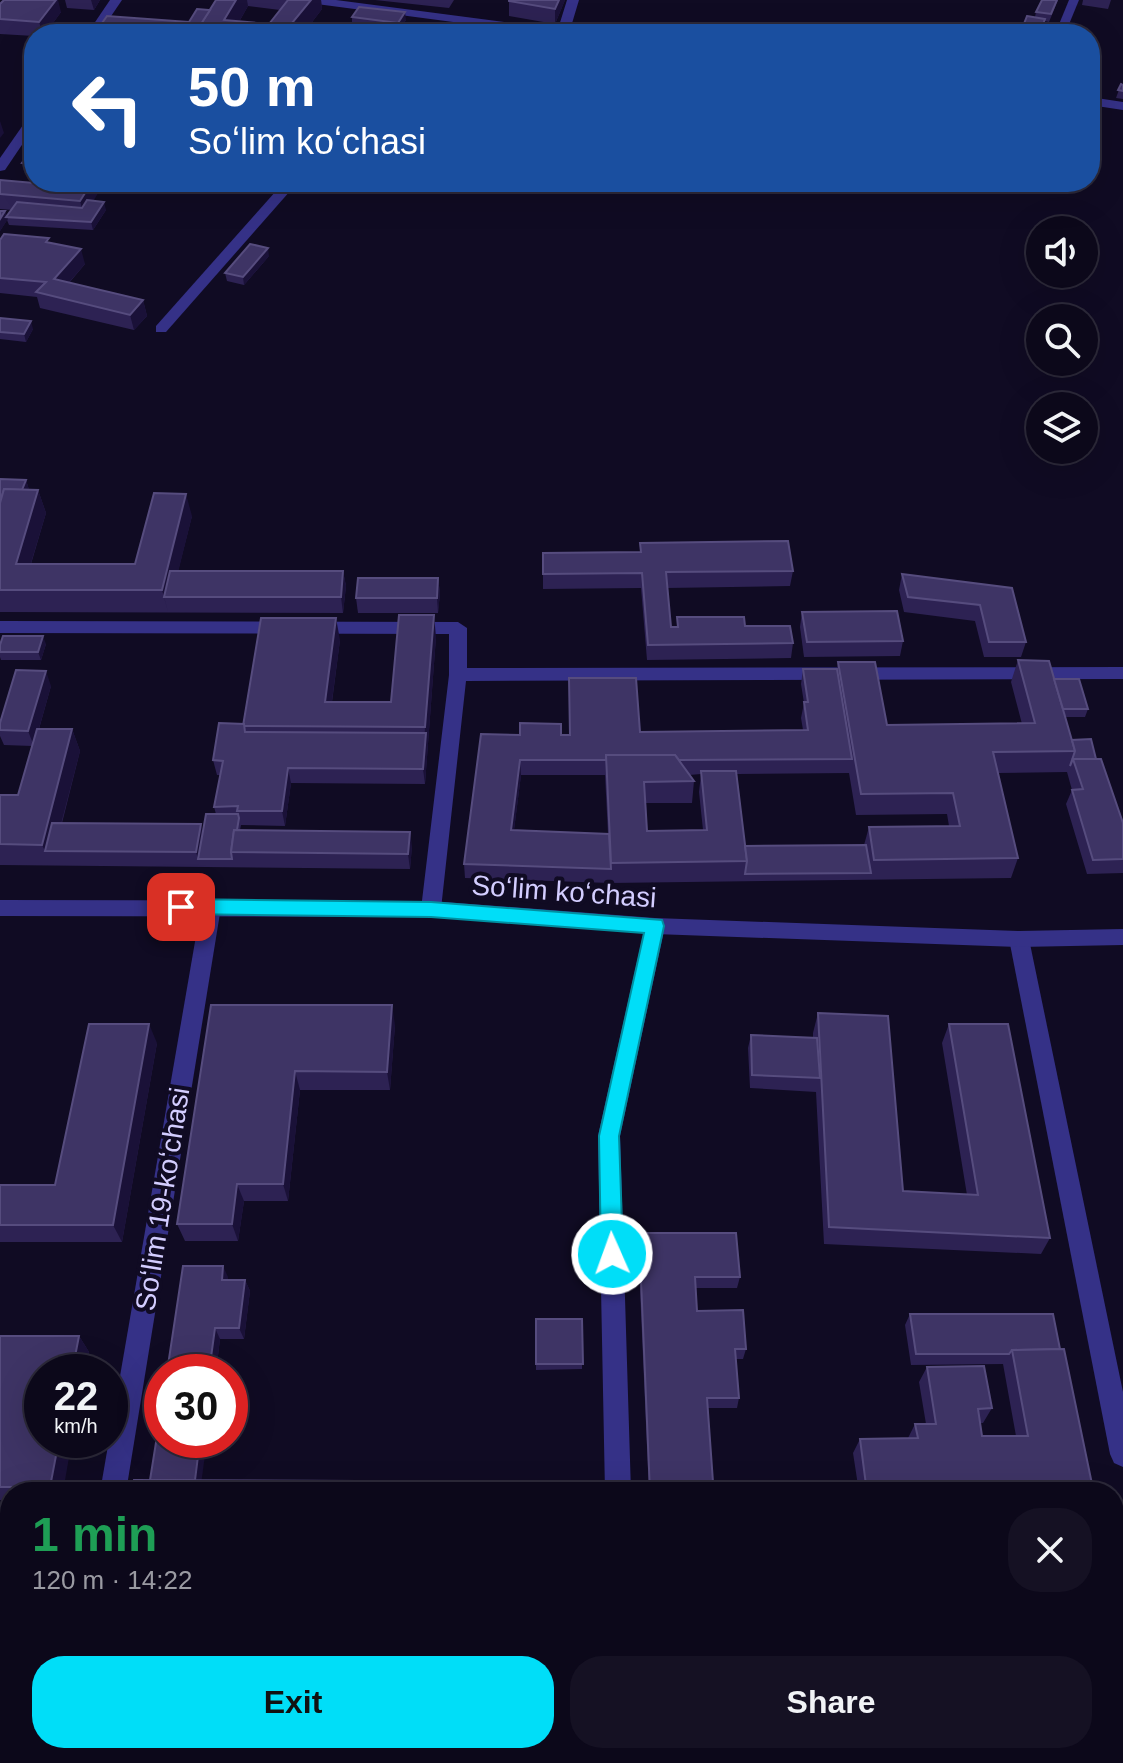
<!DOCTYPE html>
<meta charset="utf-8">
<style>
body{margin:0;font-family:Arial,sans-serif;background:#151123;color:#f1f3f6;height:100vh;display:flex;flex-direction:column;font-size:30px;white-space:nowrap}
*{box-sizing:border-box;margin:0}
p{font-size:26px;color:#9a9aa2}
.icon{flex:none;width:44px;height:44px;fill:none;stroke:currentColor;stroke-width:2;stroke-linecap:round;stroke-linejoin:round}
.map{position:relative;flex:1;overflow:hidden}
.details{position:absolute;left:0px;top:1482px;width:1124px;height:282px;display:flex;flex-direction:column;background:#0c081a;border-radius:32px 32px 0 0;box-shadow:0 8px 32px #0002,0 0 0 2px #2c2939}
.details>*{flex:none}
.hud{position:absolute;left:24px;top:24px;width:1076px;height:168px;border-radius:32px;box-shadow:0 8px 32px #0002,0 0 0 2px #2c2939;background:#1a4fa0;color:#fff;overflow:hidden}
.tools{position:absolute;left:1026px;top:216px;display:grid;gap:16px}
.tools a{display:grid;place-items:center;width:72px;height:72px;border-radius:50%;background:#0c081a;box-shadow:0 8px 32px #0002,0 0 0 2px #2c2939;font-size:40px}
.speed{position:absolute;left:24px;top:1354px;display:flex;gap:16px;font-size:40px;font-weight:700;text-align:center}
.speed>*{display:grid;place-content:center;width:104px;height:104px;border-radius:50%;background:#0c081a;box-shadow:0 8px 32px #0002,0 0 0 2px #2c2939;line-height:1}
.speed small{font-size:20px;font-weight:400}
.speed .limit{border:12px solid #d22;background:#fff;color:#111}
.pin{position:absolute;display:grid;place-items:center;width:68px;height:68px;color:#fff;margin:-34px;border-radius:16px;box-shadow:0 4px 12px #0006}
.me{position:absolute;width:88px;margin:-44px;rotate:358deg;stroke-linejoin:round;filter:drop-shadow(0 0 6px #0008)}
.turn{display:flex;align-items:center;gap:28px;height:168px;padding:0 32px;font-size:36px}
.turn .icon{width:104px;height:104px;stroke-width:2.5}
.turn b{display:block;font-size:56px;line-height:68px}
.round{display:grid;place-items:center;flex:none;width:84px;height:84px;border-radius:32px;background:#151123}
.overview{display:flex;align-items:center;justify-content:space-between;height:136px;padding:0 32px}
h1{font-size:48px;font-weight:700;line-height:60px;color:#1e9e55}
.cta{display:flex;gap:16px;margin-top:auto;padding:16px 32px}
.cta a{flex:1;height:92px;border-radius:32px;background:#00def8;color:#111;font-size:32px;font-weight:700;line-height:92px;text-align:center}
.cta a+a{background:#151123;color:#f1f3f6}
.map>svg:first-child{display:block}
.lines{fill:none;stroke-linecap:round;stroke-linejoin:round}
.service{fill:#353187;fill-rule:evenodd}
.minor{fill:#353187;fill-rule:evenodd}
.tertiary{fill:#353187;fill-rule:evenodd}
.wall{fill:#2d2253;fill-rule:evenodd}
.shaded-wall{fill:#1a1138}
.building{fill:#3e3465;stroke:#564c7e;stroke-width:2}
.route{fill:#00def8;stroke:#0090a1;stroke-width:2}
.labels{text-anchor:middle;stroke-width:8;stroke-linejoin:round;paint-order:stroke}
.street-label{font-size:28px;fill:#d3cdff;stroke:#100b23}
</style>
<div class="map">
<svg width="1123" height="1763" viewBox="0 0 1123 1763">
<rect width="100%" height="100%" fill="#100b23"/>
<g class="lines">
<polygon class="service" points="1069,0 1079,0 1065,34 1055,34"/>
<g class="minor">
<polygon points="110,0 122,0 99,34 87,34"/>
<polygon points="303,0 336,0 558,29 567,0 579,0 570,30 577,34 544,34 309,3"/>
<polygon points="1090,97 1123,102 1123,110 1090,105"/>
<polygon points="34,114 34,127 5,170 0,171 0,158 30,115"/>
<polygon points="284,182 298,182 166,332 156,332 156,326"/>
<polygon points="0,621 458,622 467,628 467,668 1123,667 1123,679 466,681 441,909 438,915 431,917 424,915 421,909 449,675 449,634 0,633"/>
<polygon points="211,899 218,901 221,907 126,1492 100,1492 201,907 204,901"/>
<polygon points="655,918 662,920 665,926 620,1136 631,1492 605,1492 598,1136 645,926 648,920"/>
<polygon points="1019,931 1026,933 1029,939 1123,1392 1123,1467 1114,1463 1110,1454 1009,939 1012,933"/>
<polygon points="56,1754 84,1754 82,1763 54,1763"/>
<rect x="612" y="1754" width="28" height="9"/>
</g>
<polygon class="tertiary" points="0,900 431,901 655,918 1019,931 1123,929 1123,945 1019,947 655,934 431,917 0,916"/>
</g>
<g class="wall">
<polygon points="65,0 100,0 94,10 67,8"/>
<path d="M216,0H321L322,9L303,34H102L100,26L189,22L210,10ZM248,6L280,10L269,24L239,22Z"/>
<polygon points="375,0 454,0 449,8"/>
<polygon points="565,0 555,24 509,16 509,1"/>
<polygon points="1058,0 1049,22 1045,21 1042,34 1035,17 1036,12"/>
<polygon points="1083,0 1111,0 1108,9 1082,5"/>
<polygon points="0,4 61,12 45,34 34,34 34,36 0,34"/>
<polygon points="352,17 406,20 399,30 352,25"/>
<polygon points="1121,84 1123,85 1123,99 1116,98"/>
<polygon points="34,151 34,172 24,171 22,163"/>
<polygon points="0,180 93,201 106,210 93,230 9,225 7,220 0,231 0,211 5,211 7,217 12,210 0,209"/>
<polygon points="0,240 51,243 85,264 69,283 143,300 147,316 134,330 40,308 37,297 0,293"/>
<polygon points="269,256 244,285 227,281 225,273"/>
<polygon points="0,318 33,329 26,342 0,339"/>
<polygon points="0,479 26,480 29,490 38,490 46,513 31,564 135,564 192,516 178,571 343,571 346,586 343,613 0,612"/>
<polygon points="640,543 793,571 790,586 667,588 671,627 677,627 677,617 745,626 793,643 791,658 647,660 641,588 543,589 543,553 640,552"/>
<polygon points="902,574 1012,588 1026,642 1021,657 984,657 975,621 904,612 899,590"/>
<polygon points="438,578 440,593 438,613 358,613 356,598"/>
<polygon points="802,612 903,641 900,656 804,657 800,627"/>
<polygon points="436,637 425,784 291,783 285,826 241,825 240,830 412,846 410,869 0,865 0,795 18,795 32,746 4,745 0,736 0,723 51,686 39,729 72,729 80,751 62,823 203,831 216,814 214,807 220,775 217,775 213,760 244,724 340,640 332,702 391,702"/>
<polygon points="46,644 41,660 1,660 0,657 0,645"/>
<path d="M1018,660L1054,679L1088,709L1085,717H1065L1072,740L1096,759L1123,823V873L1087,874L1066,804L1072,790L1067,772L998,773L1018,858L1011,878L610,883L465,878L464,864L481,734L561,735L640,732L803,730L801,718L804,703L801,684L803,669H837L838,662L887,725L1022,724L1011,682ZM849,773L856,815L947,814L949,826L869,827L864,845L745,846L737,774ZM701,774L699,792L703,830L647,831L646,803H692L694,781L689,775ZM521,775H605L608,834L514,830Z"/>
<polygon points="211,1005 395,1025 390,1090 300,1090 288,1201 244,1201 238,1241 185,1241 177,1224"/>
<polygon points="818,1013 903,1191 967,1195 942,1043 949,1024 1050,1238 1041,1254 824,1244 816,1092 750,1088 748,1048 751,1035 813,1038 813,1033"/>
<polygon points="157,1043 122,1242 0,1242 0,1185 55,1185"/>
<polygon points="639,1233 740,1277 737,1288 696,1288 697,1311 746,1349 743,1359 736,1359 739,1398 737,1408 708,1408 713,1482 710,1491 649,1492 638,1245"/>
<polygon points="228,1277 228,1280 245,1280 250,1291 244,1339 220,1339 216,1372 167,1372"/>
<polygon points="910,1314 1060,1349 1092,1484 1088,1488 1089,1492 859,1492 853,1453 860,1439 908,1438 915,1424 926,1424 919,1382 927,1367 992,1408 983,1423 980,1423 982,1436 1016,1436 1003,1364 911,1365 905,1325"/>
<polygon points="536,1319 582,1319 582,1369 536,1370"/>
<polygon points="0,1336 79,1336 89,1352 85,1372 42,1372 63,1492 10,1492 10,1500 0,1500"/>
<rect x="0" y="1631" width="10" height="79"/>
<polygon points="1059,1754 1114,1754 1123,1763 1061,1763"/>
</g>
<g class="shaded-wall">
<polygon points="56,0 58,0 61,12 45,34 43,34 39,22"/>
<polygon points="91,0 100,0 94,10"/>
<polygon points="236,0 247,0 248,6 232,34 224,20"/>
<polygon points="311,0 321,0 322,9 303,34 283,34"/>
<polygon points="559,0 565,0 555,24 555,9"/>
<polygon points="405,12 406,20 399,30 398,23"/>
<polygon points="0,121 4,133 0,138"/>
<polygon points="92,182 105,182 84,216 80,201"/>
<polygon points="104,202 106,210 93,230 91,222"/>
<polygon points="5,211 8,219 0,231 0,219"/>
<polygon points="268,248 269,256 244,285 243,277"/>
<polygon points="81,249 85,264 58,295 54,279"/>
<polygon points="143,300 147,316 134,330 130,315"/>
<polygon points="31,321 33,329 26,342 24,334"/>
<polygon points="26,480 31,495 19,497"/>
<polygon points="38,490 46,513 24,586 16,564"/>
<polygon points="186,494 192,516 172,597 164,597 168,612 162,590"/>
<polygon points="343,571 346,586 343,613 341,597"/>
<polygon points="438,578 440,593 438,613 437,598"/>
<polygon points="434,615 436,637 425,784 423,769 425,727"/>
<polygon points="336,618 340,640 329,723 325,702"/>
<polygon points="43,636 46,644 41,660 38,652"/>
<polygon points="46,671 51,686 34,746 28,731"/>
<polygon points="72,729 80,751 54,851 45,851 42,845"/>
<polygon points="520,760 521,775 512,845 511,830"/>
<polygon points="288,768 291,783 285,826 282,811"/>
<polygon points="201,824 205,839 198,859 196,852"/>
<polygon points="410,832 412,846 410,869 408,854"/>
<polygon points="392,1005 395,1025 390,1090 387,1072"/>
<polygon points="149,1024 157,1043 122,1242 113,1225"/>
<polygon points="295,1071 300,1090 288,1201 283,1184"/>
<polygon points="237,1184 244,1201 238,1241 232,1224"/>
<polygon points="223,1266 228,1277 227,1291 222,1280"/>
<polygon points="245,1280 250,1291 244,1339 239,1328"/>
<polygon points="215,1328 220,1339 216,1372 209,1372"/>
<polygon points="79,1336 89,1352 85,1372 72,1372"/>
<polygon points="59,1440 72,1440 63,1492 55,1492 50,1487"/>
<polygon points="200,1440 207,1440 200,1492 194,1485"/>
<polygon points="357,1481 361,1492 356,1492"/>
<polygon points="329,1754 333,1754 332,1763 328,1763"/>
</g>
<g class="building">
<polygon points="4,0 56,0 39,22 0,19 0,4"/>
<polygon points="216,0 236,0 224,20 269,24 288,0 311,0 283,34 188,34 193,27 199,27"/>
<polygon points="509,0 559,0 555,9 509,1"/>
<polygon points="1042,0 1057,0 1051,14 1036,12"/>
<polygon points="359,7 405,12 398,23 352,17"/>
<polygon points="197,9 210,10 199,27 193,27 189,33 100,26 107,16 189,22"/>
<polygon points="1027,16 1045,19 1039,34 1020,34"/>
<polygon points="1121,84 1123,85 1123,91 1118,90"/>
<polygon points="31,151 34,151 34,164 22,163"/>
<polygon points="0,180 68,186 70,182 92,182 80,201 0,194"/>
<polygon points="87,200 104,202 91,222 6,217 17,202 82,208"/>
<polygon points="0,211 5,211 0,219"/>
<polygon points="4,234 49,238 46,242 81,249 54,279 143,300 130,315 36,292 46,282 0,278 0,240"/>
<polygon points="250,244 268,248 243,277 225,273"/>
<polygon points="0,318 31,321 24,334 0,332"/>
<polygon points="0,479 26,480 22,490 4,489 0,503"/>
<polygon points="4,489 38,490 16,564 135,564 154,493 186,494 162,590 0,590 0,503"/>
<polygon points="788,541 793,571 666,572 671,627 678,627 677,617 744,617 745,626 790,626 793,643 648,645 642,573 543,574 543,553 641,552 640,543"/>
<polygon points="170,571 343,571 341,597 164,597"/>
<polygon points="902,574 1012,588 1026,642 989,642 980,605 908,597"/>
<polygon points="358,578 438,578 437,598 356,598"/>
<polygon points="897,611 903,641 807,642 802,612"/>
<polygon points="399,615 434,615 425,727 243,726 261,618 336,618 325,702 391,702"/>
<polygon points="3,636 43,636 38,652 0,652 0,645"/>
<polygon points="1018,660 1049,661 1075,751 993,752 1018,858 874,860 869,827 960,826 953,793 861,794 838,662 875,662 887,725 1035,723"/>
<polygon points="803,669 837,669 852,759 679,760 675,755 606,755 606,760 520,760 511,830 609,834 611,869 464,864 481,734 520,735 520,723 561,724 561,735 570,735 569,678 636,678 640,732 808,730 804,702 808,702"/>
<polygon points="16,670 46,671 28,731 0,730 0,723"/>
<polygon points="1054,679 1079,679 1088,709 1063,709"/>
<polygon points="219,723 244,724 245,732 426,733 423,769 288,768 282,811 237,811 238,806 214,807 223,761 213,760"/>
<polygon points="37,729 72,729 42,845 0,844 0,795 18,795"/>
<polygon points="1091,739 1096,759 1073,759 1070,766 1075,751 1072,740"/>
<polygon points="606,755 675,755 694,781 644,782 647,831 707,830 701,771 736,771 747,861 611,863"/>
<polygon points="1073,759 1101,759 1123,823 1123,859 1093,860 1072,790 1083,789"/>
<polygon points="206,814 238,814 239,818 237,830 234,830 231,852 232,859 198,859"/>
<polygon points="52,823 201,824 196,852 45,851"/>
<polygon points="234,830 410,832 408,854 231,852"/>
<polygon points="866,845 871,873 745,874 747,861 745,846"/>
<polygon points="211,1005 392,1005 387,1072 295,1071 283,1184 237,1184 232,1224 177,1224"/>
<polygon points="818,1013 888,1016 903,1191 978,1195 949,1024 1008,1024 1050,1238 829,1227"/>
<polygon points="89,1024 149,1024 113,1225 0,1225 0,1185 55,1185"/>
<polygon points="751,1035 817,1038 820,1078 752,1075"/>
<polygon points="639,1233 736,1233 740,1277 695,1277 697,1311 743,1310 746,1349 735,1349 739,1398 707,1398 713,1482 706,1482 707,1492 650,1492"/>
<polygon points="183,1266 223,1266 222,1280 245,1280 239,1328 215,1328 209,1372 167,1372"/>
<polygon points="910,1314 1053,1314 1060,1349 1012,1350 1009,1354 916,1354"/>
<polygon points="536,1319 582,1319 583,1364 536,1364"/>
<polygon points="0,1336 79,1336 72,1372 42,1372 42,1440 59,1440 50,1487 0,1487"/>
<polygon points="1064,1349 1092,1484 866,1485 860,1439 918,1438 915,1424 936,1424 927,1367 984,1366 992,1408 978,1409 982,1436 1028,1436 1012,1350"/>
<polygon points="162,1405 162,1440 200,1440 195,1480 150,1480"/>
<polygon points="134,1480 357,1481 356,1492 132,1492"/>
<polygon points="519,1482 575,1482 575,1492 518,1492"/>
<polygon points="1088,1488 1089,1492 1035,1492 1034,1489"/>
<polygon points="1114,1614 1123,1658 1123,1763 1071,1763 1069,1754 1114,1754"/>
<rect x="0" y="1631" width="10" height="72"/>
<polygon points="269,1754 329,1754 328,1763 268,1763"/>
<rect x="524" y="1754" width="54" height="9"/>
<polygon points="662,1754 900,1754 901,1763 662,1763"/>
<rect x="0" y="1760" width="19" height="3"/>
</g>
<polygon class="route" points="181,899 431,902 662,920 664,926 619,1136 623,1254 620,1262 612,1264 604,1262 601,1254 599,1136 644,933 431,917 181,914 172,907"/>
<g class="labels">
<g class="street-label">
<text transform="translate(564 891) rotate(4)" y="10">Soʻlim koʻchasi</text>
<text transform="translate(162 1199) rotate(-81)" y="10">Soʻlim 19-koʻchasi</text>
</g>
</g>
</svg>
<div class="tools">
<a><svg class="icon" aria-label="sound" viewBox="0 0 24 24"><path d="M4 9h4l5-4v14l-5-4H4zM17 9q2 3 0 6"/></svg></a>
<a><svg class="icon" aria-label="search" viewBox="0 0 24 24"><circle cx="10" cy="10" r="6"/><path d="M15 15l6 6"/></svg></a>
<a><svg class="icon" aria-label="layers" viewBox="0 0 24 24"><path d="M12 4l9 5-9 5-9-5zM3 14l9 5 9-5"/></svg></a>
</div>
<div class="speed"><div>22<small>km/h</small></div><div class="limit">30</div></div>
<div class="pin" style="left:181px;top:907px;background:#d93025"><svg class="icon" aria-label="arrive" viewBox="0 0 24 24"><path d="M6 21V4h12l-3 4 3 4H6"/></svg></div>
<svg class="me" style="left:612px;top:1254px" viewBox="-20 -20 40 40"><circle r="17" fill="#00def8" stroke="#fff" stroke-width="3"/><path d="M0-11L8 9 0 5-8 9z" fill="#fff"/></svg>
<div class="hud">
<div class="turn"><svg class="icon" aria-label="left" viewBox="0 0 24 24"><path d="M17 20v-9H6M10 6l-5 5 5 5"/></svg><div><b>50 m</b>Soʻlim koʻchasi</div></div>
</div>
<section class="details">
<div class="overview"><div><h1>1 min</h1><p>120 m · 14:22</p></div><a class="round"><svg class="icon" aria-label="close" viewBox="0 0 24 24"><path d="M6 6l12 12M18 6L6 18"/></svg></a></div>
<div class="cta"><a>Exit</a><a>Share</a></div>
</section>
</div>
